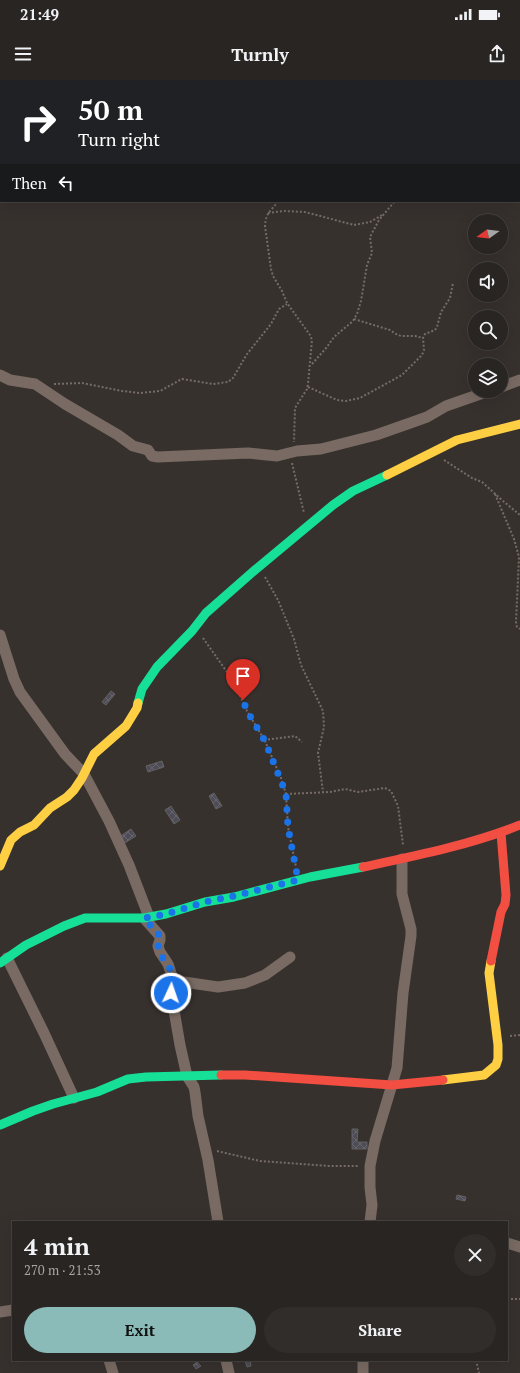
<!DOCTYPE html>
<meta charset="utf-8">
<style>
body{margin:0;font-family:"PT Serif",serif;background:#312d2a;color:#f1f3f6;height:100vh;display:flex;flex-direction:column;font-size:15px;white-space:nowrap}
*{box-sizing:border-box;margin:0}
p{font-size:13px;color:#a5a5a5}
.icon{flex:none;width:22px;height:22px;fill:none;stroke:currentColor;stroke-width:2;stroke-linecap:round;stroke-linejoin:round}
.map{position:relative;flex:1;overflow:hidden}
.details{position:absolute;left:12px;top:1141px;width:496px;height:140px;display:flex;flex-direction:column;background:#292522;border-radius:0px;box-shadow:0 4px 16px #0002,0 0 0 1px #454240}
.details>*{flex:none}
.hud{position:absolute;left:0px;top:0px;width:520px;height:122px;box-shadow:0 4px 16px #0002,0 0 0 1px #454240;background:#202124;color:#fff;overflow:hidden}
.needle{width:26px;rotate:256deg}
.controls{position:absolute;left:468px;top:134px;display:grid;gap:8px}
.controls a{display:grid;place-items:center;width:40px;height:40px;border-radius:50%;background:#292522;box-shadow:0 4px 16px #0002,0 0 0 1px #454240;font-size:20px}
.pin{position:absolute;display:grid;place-items:center;width:34px;height:34px;color:#fff;margin:-41px -17px;border-radius:50% 50% 50% 0;rotate:-45deg;box-shadow:0 0 4px #0007}
.pin .icon{rotate:45deg}
.me{position:absolute;width:44px;margin:-22px;rotate:3deg;stroke-linejoin:round;filter:drop-shadow(0 0 3px #0008)}
.turn{display:flex;align-items:center;gap:14px;height:84px;padding:0 12px;font-size:18px}
.turn .icon{width:52px;height:52px;stroke-width:2.5}
.turn b{display:block;font-size:28px;line-height:34px}
.then{display:flex;align-items:center;height:38px;padding:0 12px;background:#0003;gap:8px;font-size:15px}
.round{display:grid;place-items:center;flex:none;width:42px;height:42px;border-radius:21px;background:#312d2a}
.overview{display:flex;align-items:center;justify-content:space-between;height:68px;padding:0 12px}
h1{font-size:24px;font-weight:700;line-height:30px}
.action{display:flex;gap:8px;margin-top:auto;padding:8px 12px}
.action a{flex:1;height:46px;border-radius:24px;background:#8bbbb9;color:#111;font-size:16px;font-weight:700;line-height:46px;text-align:center}
.action a+a{background:#312d2a;color:#f1f3f6}
.status{display:flex;justify-content:space-between;align-items:center;height:28px;padding:0 20px;background:#292522;direction:ltr}
.status svg{height:11px;fill:currentColor}
header{display:flex;justify-content:space-between;align-items:center;height:52px;padding:0 12px;background:#292522;font-size:18px;font-weight:700}
.map>svg:first-child{display:block}
.building{fill:url(#building-cross-hatch);stroke:#626061}
.lines{fill:none;stroke-linecap:round;stroke-linejoin:round}
.path{stroke:#766c65;stroke-width:2;stroke-dasharray:2 2;stroke-linecap:butt}
.street{stroke:#796b63;stroke-width:11}
.fast{stroke:#16e098;stroke-width:9}
.slow{stroke:#ffcf43;stroke-width:9}
.jam{stroke:#f24e42;stroke-width:9}
.route{stroke:#1a73e8;stroke-width:7;stroke-dasharray:0 12.6}
</style>
<div class="status"><b>21:49</b><svg viewBox="0 0 49 12"><path d="M0 12V9h3v3zM5 12V6h3v6zM10 12V3h3v9zM15 12V0h3v12zM26 1h20v11H26zM47 4h2v5h-2z"/></svg></div>
<header><svg class="icon" aria-label="menu" viewBox="0 0 24 24"><path d="M4 6h16M4 12h16M4 18h16"/></svg>Turnly<svg class="icon" aria-label="share" viewBox="0 0 24 24"><path d="M12 15V3M7 8l5-5 5 5M5 13v7h14v-7"/></svg></header>
<div class="map">
<svg width="520" height="1293" viewBox="0 0 520 1293">
<defs>
<pattern id="building-cross-hatch" width="8" height="8" patternUnits="userSpaceOnUse"><rect width="8" height="8" fill="#4d4c57"/><path d="M0 0l8 8M0 8l8-8" fill="none" stroke="#67666f"/></pattern>
</defs>
<rect width="100%" height="100%" fill="#37312e"/>
<g class="building">
<polygon points="111,611 115,614 106,625 102,622"/>
<polygon points="162,681 164,687 148,692 146,686"/>
<polygon points="214,713 222,726 216,729 209,716"/>
<polygon points="171,726 180,740 174,744 165,730"/>
<polygon points="131,749 136,756 123,764 119,757"/>
<polygon points="352,1049 358,1049 357,1062 367,1062 367,1069 352,1069"/>
<polygon points="457,1115 466,1117 465,1121 456,1119"/>
<polygon points="237,1280 250,1280 251,1286 247,1287 245,1280 238,1282"/>
<polygon points="197,1282 201,1286 196,1289 193,1285"/>
</g>
<g class="lines">
<g class="path">
<polyline points="215,1 215,0"/>
<polyline points="249,1 253,0"/>
<polyline points="436,1 436,0"/>
<path d="M278,121C271,132 266,131 265,146L271,189L273,196L282,211L287,223L310,255L312,260L308,304L307,309L295,328L294,362"/>
<polyline points="268,133 285,131 305,132 354,145 370,142 382,135"/>
<polyline points="354,239 390,250 396,254 401,256 415,256 423,258"/>
<polyline points="312,284 327,267 334,257 353,241 357,234 361,221 367,185 372,173 370,157 379,140 395,121"/>
<polyline points="54,304 82,303 122,311 140,313 160,311 182,299 213,304 228,302 233,298 247,274 271,244 279,229 287,224"/>
<polyline points="308,307 337,320 346,321 360,318 402,295 422,275 424,270 423,258 425,254 435,250 437,247 441,232 450,218 453,203"/>
<polyline points="444,380 472,398 482,402 503,421 520,435"/>
<polyline points="292,383 304,433"/>
<polyline points="495,414 514,459 519,477 516,542 517,547 520,549"/>
<polyline points="265,497 278,520 294,559 301,585 323,631 324,647 318,673 323,712"/>
<polyline points="203,558 234,602 247,631 265,661 281,698 286,714 288,747 296,787"/>
<polyline points="264,660 295,656 302,662"/>
<polyline points="286,714 330,712 345,709 358,712 385,708 391,711 398,726 403,765"/>
<polyline points="510,956 520,955"/>
<polyline points="217,1071 260,1081 329,1086 359,1086"/>
<polyline points="507,1219 520,1219"/>
<polyline points="476,1280 479,1293"/>
</g>
<g class="street">
<polyline points="25,1 25,0"/>
<polyline points="0,23 1,22"/>
<polyline points="0,295 10,300 35,304 65,324 118,355 133,366 148,370 152,376 158,377 248,373 277,376 297,371 321,369 376,355 413,342 427,337 446,326 489,311"/>
<polyline points="501,307 520,300"/>
<polyline points="0,555 14,599 20,612 65,674 84,694 109,741 129,785 149,837"/>
<polyline points="144,838 160,856 160,860 158,866 160,872 168,884 172,896 171,913 180,965 187,996 194,1007 195,1012 198,1036 208,1080 218,1142"/>
<polyline points="7,878 44,953 74,1018"/>
<polyline points="171,907 184,902 218,907 245,903 265,895 290,877"/>
<polyline points="370,1142 372,1125 370,1107 370,1086 375,1061 397,988 403,913 411,856 411,849 402,814 402,779"/>
<polyline points="507,1163 520,1167"/>
<polyline points="0,1232 13,1230"/>
<polyline points="109,1280 113,1293"/>
<polyline points="226,1280 229,1293"/>
<polyline points="363,1280 363,1293"/>
</g>
<g class="fast">
<polyline points="138,623 142,609 157,587 192,551 206,533 255,490 333,425 353,411 387,395"/>
<polyline points="0,883 26,865 64,846 85,838 144,838 166,834 205,822 234,817 310,797 363,787"/>
<polyline points="0,1045 33,1031 53,1024 97,1012 128,999 146,997 221,995"/>
</g>
<g class="slow">
<polyline points="387,395 457,360 520,344"/>
<polyline points="0,786 11,760 20,752 34,745 50,728 67,717 74,710 82,698 94,674 126,646 137,628 138,623"/>
<polyline points="443,1000 484,995 496,985 498,979 498,965 489,893 491,881"/>
</g>
<g class="jam">
<path d="M363,787C415,776 470,765 520,745"/>
<polyline points="491,881 501,832 505,824 506,815 501,753"/>
<polyline points="221,995 245,995 392,1005 443,1000"/>
</g>
</g>
<g class="lines">
<path class="route" d="M171,913C171,906 173,898 171,891C168,883 158,875 158,865C158,862 160,860 160,856L144,838L166,834L205,822L234,816L298,800L288,747L286,714L283,706L265,661L247,631L243,620"/>
</g>
</svg>
<div class="controls">
<a><svg class="needle" viewBox="-14 -14 28 28"><path d="M0-13l5 13h-10z" fill="#e53935"/><path d="M0 13l5-13h-10z" fill="#a5a5a5"/></svg></a>
<a><svg class="icon" aria-label="sound" viewBox="0 0 24 24"><path d="M4 9h4l5-4v14l-5-4H4zM17 9q2 3 0 6"/></svg></a>
<a><svg class="icon" aria-label="search" viewBox="0 0 24 24"><circle cx="10" cy="10" r="6"/><path d="M15 15l6 6"/></svg></a>
<a><svg class="icon" aria-label="layers" viewBox="0 0 24 24"><path d="M12 4l9 5-9 5-9-5zM3 14l9 5 9-5"/></svg></a>
</div>
<div class="pin" style="left:243px;top:620px;background:#d93025"><svg class="icon" aria-label="arrive" viewBox="0 0 24 24"><path d="M6 21V4h12l-3 4 3 4H6"/></svg></div>
<svg class="me" style="left:171px;top:913px" viewBox="-20 -20 40 40"><circle r="17" fill="#1a73e8" stroke="#fff" stroke-width="3"/><path d="M0-11L8 9 0 5-8 9z" fill="#fff"/></svg>
<div class="hud">
<div class="turn"><svg class="icon" aria-label="right" viewBox="0 0 24 24"><path d="M7 20v-9h11M14 6l5 5-5 5"/></svg><div><b>50 m</b>Turn right</div></div>
<div class="then">Then<svg class="icon" aria-label="left" viewBox="0 0 24 24"><path d="M17 20v-9H6M10 6l-5 5 5 5"/></svg></div>
</div>
<section class="details">
<div class="overview"><div><h1>4 min</h1><p>270 m · 21:53</p></div><a class="round"><svg class="icon" aria-label="close" viewBox="0 0 24 24"><path d="M6 6l12 12M18 6L6 18"/></svg></a></div>
<div class="action"><a>Exit</a><a>Share</a></div>
</section>
</div>
